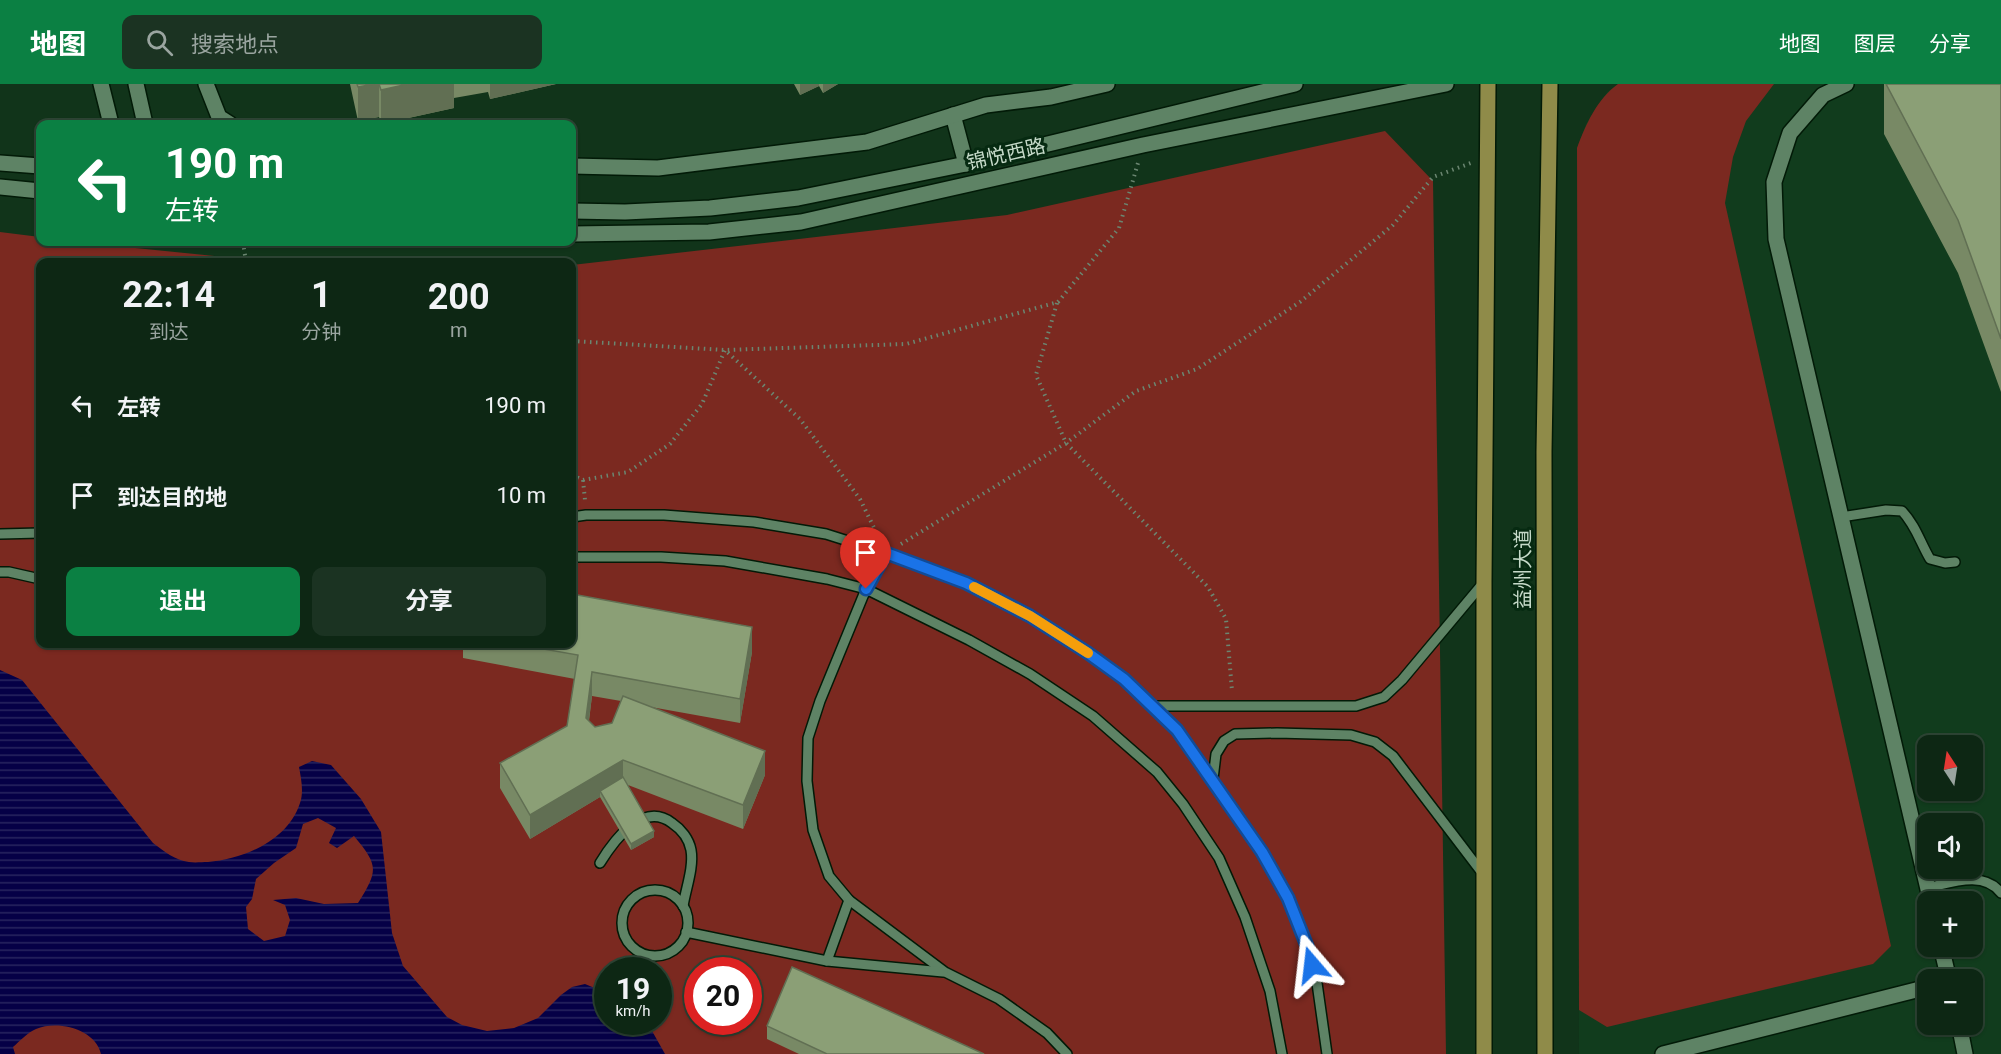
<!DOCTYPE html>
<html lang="zh">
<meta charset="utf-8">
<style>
body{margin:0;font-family:Roboto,"Noto Sans SC",sans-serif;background:#1b3322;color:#f1f3f6;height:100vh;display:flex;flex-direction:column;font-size:22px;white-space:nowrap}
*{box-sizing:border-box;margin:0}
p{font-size:20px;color:#9aa5a0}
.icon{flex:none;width:33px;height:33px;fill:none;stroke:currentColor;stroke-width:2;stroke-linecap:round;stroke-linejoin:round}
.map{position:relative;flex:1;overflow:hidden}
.details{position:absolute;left:36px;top:174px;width:540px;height:390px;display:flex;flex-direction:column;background:#0d2714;border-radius:12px;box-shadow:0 2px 4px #0004,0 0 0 2px #2d4434}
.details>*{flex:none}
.hud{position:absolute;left:36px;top:36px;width:540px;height:126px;border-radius:12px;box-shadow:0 2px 4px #0004,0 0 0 2px #2d4434;background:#0b8043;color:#fff;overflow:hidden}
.needle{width:39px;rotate:348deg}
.buttons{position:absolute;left:1917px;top:651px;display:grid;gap:12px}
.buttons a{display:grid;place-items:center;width:66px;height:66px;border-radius:12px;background:#0d2714;box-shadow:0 2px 4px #0004,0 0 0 2px #2d4434;font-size:30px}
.speed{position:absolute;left:594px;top:873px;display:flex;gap:12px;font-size:30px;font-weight:700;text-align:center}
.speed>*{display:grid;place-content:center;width:78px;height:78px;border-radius:50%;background:#0d2714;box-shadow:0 2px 4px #0004,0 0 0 2px #2d4434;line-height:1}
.speed small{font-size:15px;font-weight:400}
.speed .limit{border:9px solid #d22;background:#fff;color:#111}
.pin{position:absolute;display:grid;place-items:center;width:51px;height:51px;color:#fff;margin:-62px -26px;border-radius:50% 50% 50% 0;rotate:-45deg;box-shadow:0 0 6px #0007}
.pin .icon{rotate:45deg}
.me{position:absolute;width:66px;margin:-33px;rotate:343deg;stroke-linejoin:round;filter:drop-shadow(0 0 4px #0008)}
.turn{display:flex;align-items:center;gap:21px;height:126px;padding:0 30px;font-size:27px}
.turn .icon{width:78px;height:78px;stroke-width:2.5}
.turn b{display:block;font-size:42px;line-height:51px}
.eta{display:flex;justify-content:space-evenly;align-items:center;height:102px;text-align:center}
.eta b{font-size:36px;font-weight:700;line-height:42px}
.action{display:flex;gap:12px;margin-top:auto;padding:12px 30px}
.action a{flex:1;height:69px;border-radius:12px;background:#0b8043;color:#fff;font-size:24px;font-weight:700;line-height:69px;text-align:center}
.action a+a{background:#1b3322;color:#f1f3f6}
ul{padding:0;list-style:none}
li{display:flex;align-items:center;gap:18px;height:90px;padding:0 30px}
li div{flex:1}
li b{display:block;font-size:22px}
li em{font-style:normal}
header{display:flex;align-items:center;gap:36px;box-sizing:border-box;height:84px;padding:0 30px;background:#0b8043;color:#fff}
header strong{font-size:28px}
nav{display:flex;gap:33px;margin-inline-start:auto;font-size:21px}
.search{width:420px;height:54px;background:#1b3322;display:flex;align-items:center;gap:15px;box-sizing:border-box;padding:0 21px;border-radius:12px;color:#9aa5a0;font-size:22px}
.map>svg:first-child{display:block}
.built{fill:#113c1d;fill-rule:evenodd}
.park{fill:#7b2920;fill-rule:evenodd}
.water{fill:url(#water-rules);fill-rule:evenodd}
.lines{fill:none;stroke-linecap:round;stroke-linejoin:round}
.service-casing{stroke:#021a07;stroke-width:12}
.minor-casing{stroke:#021a07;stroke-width:18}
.tertiary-casing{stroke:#021a07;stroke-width:18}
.secondary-casing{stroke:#021a07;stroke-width:18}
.primary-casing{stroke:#021a07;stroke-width:18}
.path{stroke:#6b8671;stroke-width:4;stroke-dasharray:1.5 4.5;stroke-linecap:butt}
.service{stroke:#5e8365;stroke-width:9}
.minor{stroke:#5e8365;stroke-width:15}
.tertiary{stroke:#5e8365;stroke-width:15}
.secondary{stroke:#5e8365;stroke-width:15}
.primary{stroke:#8f8b49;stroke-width:15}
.wall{fill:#788965;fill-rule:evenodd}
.shaded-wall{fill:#616f53}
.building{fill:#8b9f76;stroke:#616f53;stroke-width:1.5}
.route-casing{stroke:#114b97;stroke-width:15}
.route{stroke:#1a73e8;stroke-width:10}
.slow{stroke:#f59e0b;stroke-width:10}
.labels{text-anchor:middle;stroke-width:6;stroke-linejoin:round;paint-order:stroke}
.street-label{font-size:20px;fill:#c6dac9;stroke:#062a11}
</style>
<header>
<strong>地图</strong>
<div class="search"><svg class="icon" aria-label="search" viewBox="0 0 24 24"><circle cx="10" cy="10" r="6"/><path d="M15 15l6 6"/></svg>搜索地点</div>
<nav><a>地图</a><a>图层</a><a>分享</a></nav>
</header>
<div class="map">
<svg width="2001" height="970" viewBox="0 0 2001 970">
<defs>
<pattern id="water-rules" width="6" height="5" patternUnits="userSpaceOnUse" patternTransform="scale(1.5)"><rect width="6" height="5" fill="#050046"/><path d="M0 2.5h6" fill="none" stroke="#28255f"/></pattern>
</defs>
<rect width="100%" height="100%" fill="#11341a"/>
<path class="built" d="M1618,0H2001V970H1579L1577,64L1586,40L1607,8ZM1928,662H1972V706H1928ZM1928,740H1972V784H1928ZM1928,818H1972V862H1928ZM1928,896H1972V940H1928Z"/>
<g class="park">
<path d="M1618,0H1774L1746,37L1733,73L1725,119L1891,862L1873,880L1607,943L1579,926L1577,64C1586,40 1597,15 1618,0Z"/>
<path d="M1385,47L1433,97L1446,970H0V148L40,153V158H76L274,178H40V560H572V181L1007,131ZM608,886H658V938H608ZM698,886H748V938H698Z"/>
</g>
<path class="water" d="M0,586L22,596L153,759C165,768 175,776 189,778C195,779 202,778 208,778C243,775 288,757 300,719C304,708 301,694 299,683L312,677L331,681L361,715L381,748L392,849L403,882L447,933L462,941L487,947L514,944L538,934L561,911L572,903L585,900L597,905L607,918L608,938H647L665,970H101C95,945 58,936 36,945C28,948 20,957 13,963L15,970H0ZM318,734L336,744L329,759L337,764L354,752C378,781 379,786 358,819L324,820L296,814L273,816L285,821L290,836L285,852L264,857L248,845L246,823L252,815L256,795L274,779L296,764L303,740Z"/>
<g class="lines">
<g class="service-casing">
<g id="service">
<polyline points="572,433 586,431 664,431 754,438 826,450 886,469 966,499 1030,533 1088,569 1124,595 1177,646 1262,768 1289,814 1307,862 1317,899 1327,970"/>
<path d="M1841,433L1886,426L1902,427C1916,442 1920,458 1930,475L1945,479L1955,478"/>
<polyline points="0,450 40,449"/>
<polyline points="886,469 866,505 820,617 808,654 807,697 813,746 829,792 849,816 945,888 999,915 1047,949 1067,970"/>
<polyline points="572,473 661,473 725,477 827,495 866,505 969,556 1030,590 1093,632 1157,688 1183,720 1219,774 1245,833 1270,907 1282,970"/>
<polyline points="0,488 9,488 40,495"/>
<polyline points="1152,622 1356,622 1384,613 1402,596 1484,498"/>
<polyline points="1213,695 1216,670 1224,657 1235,650 1277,649 1351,651 1375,658 1393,672 1483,790"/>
<path d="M600,779C614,756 643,717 672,739C681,745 689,755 691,766C694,783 686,804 683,822"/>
<path d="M1927,804C1951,799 1983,786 2001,809"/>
<circle cx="655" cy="839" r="33"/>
<polyline points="686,848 827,877 943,888"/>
<polyline points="827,877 849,816"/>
</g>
</g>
<g class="minor-casing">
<g id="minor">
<polyline points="206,0 219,33 230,40"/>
<polyline points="1846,0 1823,11 1790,49 1774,98 1776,155 1931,818"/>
<polyline points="953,31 966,80"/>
<polyline points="572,82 658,84 867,58 986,21 1051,13 1107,0"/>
<polyline points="1941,862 1949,896"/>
<polyline points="1959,940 1965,970"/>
<polyline points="1663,970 1928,903"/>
</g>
</g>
<g class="tertiary-casing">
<g id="tertiary">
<polyline points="0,79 40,82"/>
<polyline points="0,103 40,107"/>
</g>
</g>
<g class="secondary-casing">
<g id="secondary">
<polyline points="101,0 111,40"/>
<polyline points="136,0 145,40"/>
<polyline points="572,127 625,128 710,124 798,114 966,80 1295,0"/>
<polyline points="572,150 709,148 801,138 1143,61 1446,0"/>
</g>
</g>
<g class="primary-casing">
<g id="primary">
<polyline points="1484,970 1484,498 1488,0"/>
<polyline points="1545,970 1544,368 1550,0"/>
</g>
</g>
<g class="path">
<polyline points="243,158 246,178"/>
<polyline points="1057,219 1036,291 1066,359 1208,503 1226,535 1232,607"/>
<polyline points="572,257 725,266 906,260 1058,218 1119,144 1138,79"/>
<polyline points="572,391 583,396 628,388 670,360 702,320 725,266 800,335 860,415 878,452"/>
<polyline points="583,396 585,416"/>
<polyline points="901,460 1066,359 1136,307 1197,285 1300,218 1393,141 1433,93 1471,79"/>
</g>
<use href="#service" class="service"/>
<use href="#minor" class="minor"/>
<use href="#tertiary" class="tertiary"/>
<use href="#secondary" class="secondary"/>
<use href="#primary" class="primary"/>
</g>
<g class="wall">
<polygon points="350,0 556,0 490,15 488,8 454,14 454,24 381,40 379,33 358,37"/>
<polygon points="794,0 838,0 823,9 819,2 800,11"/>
<polygon points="1884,0 2001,0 2001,308 1958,189 1884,50"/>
<path d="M463,560H572L752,568L740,639L651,623L765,691L743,745L628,701L654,753L631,766L600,713L530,755L500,704V679L567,642L575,595L463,574ZM592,612L621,617L612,639L595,643L589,637Z"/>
<polygon points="767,942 984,970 799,970 767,955"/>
</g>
<g class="shaded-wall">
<polygon points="374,0 379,0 379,33 358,37 358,3"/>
<polygon points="408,0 454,0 454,24 381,40 381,6"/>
<polygon points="490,0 556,0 490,15"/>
<polygon points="800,0 819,0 819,2 800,11"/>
<polygon points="823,0 838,0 823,9"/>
<polygon points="752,543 752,568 740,639 740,615"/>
<polygon points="592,588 592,612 586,658 586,634"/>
<polygon points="765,667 765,691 743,745 743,721"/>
<polygon points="623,676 623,700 600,707 600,713 530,755 530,731"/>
<polygon points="654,747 654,753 631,766 631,760"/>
</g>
<g class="building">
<polygon points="357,0 374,0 358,3"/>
<polygon points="379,0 408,0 381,6"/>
<polygon points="1886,0 2001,0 2001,255 1958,136"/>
<polygon points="572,510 752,543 740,615 592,588 586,634 595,643 612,639 623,612 765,667 743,721 623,676 530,731 500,679 567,642 578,571 515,560 572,560"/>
<polygon points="623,693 654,747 631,760 600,707"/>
<polygon points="792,883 984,970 827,970 767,942"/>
</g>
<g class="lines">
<g class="route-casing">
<polyline id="route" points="866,505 886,469 966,499 1030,532 1088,569 1124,595 1177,646 1262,768 1288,814 1307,862 1312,881"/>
</g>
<use href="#route" class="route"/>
<polyline class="slow" points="974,503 1030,532 1088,569"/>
</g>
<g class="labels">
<g class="street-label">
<text transform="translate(1006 70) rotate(-13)" y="7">锦悦西路</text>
<text transform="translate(1523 485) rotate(-90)" y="7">益州大道</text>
</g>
</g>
</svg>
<div class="buttons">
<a><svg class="needle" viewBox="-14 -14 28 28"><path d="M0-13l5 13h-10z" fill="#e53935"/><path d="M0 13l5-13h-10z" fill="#9aa5a0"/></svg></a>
<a><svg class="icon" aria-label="sound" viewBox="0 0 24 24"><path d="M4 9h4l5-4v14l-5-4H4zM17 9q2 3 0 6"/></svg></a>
<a>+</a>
<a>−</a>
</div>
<div class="speed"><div>19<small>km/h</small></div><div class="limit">20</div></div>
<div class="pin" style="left:866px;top:505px;background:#d93025"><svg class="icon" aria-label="arrive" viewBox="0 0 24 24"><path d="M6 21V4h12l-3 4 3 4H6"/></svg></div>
<svg class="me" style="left:1312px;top:881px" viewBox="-20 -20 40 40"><path d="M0-17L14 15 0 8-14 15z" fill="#1a73e8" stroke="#fff" stroke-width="4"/></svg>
<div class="hud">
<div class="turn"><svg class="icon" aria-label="left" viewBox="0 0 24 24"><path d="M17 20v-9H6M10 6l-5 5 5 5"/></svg><div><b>190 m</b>左转</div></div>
</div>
<section class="details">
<div class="eta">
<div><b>22:14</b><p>到达</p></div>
<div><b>1</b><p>分钟</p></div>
<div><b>200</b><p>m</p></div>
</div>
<ul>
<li><svg class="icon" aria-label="left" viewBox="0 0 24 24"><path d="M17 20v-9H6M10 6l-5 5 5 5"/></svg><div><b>左转</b></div><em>190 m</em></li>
<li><svg class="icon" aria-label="arrive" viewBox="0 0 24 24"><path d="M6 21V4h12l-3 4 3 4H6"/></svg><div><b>到达目的地</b></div><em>10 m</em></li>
</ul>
<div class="action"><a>退出</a><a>分享</a></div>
</section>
</div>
